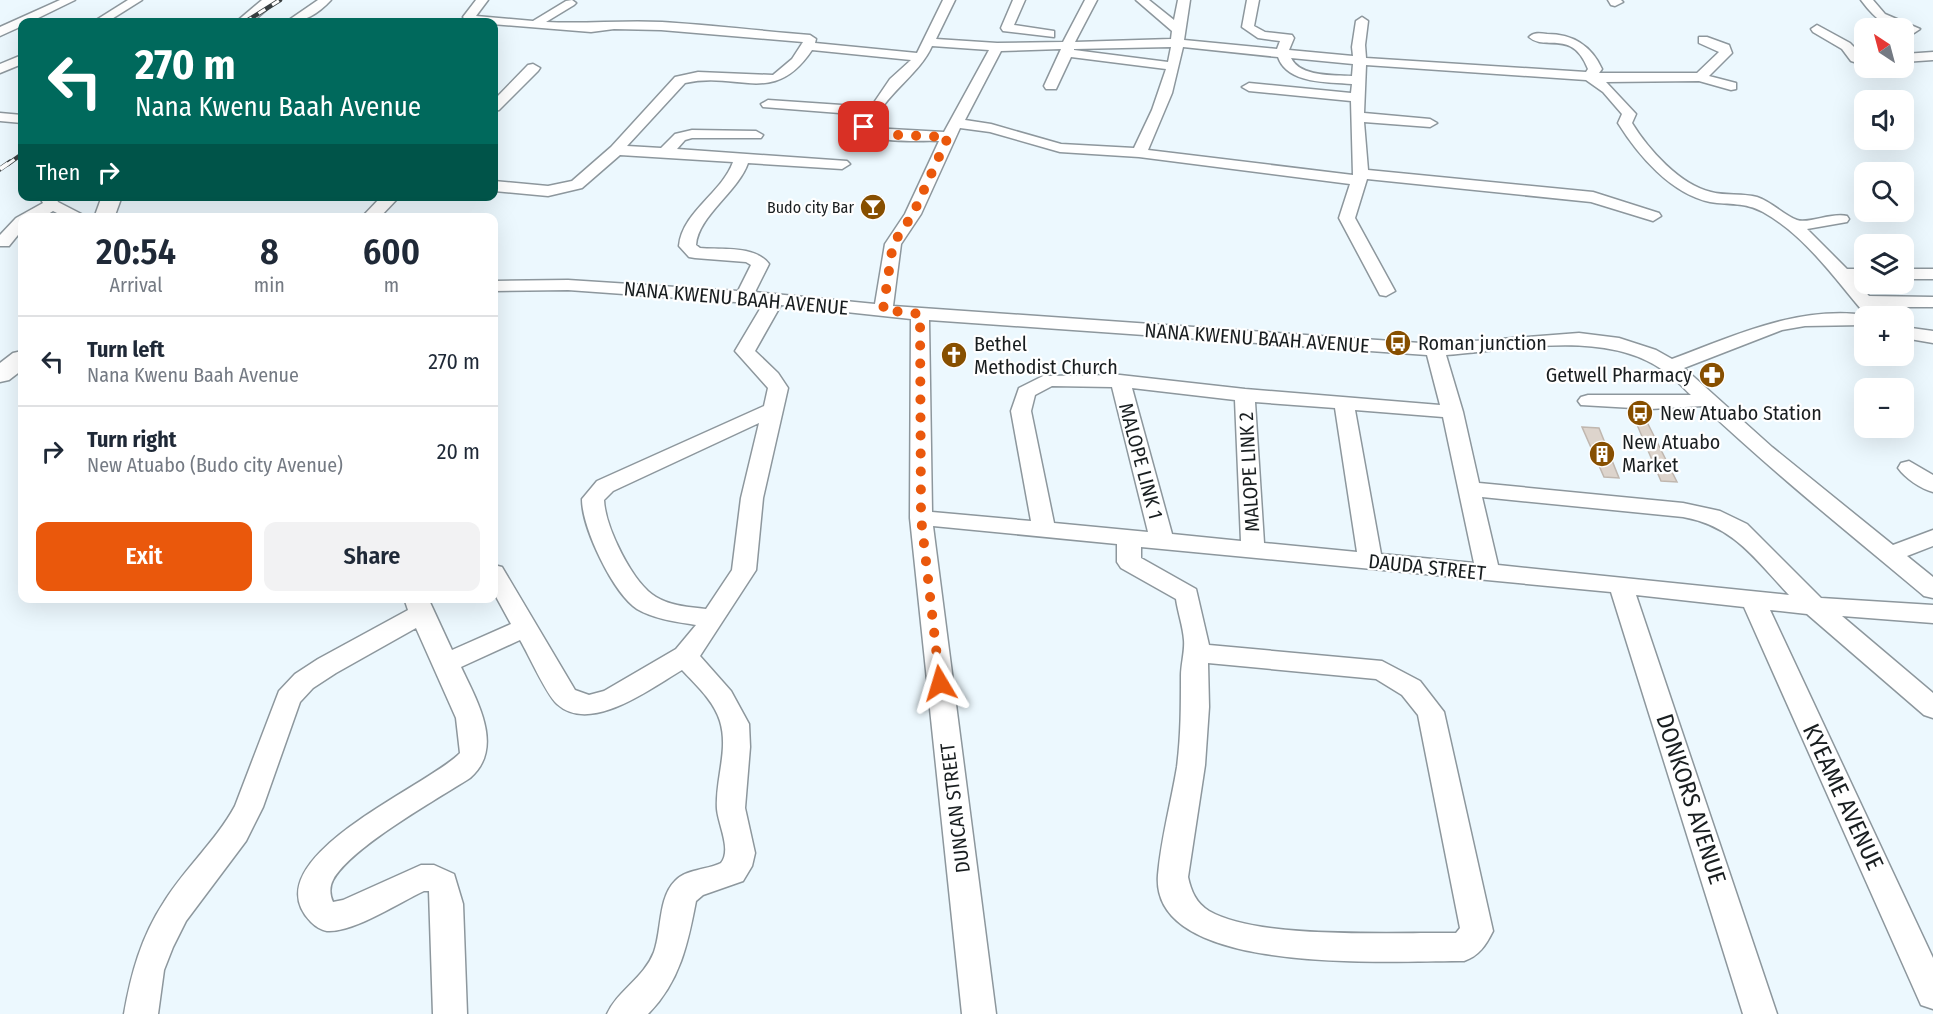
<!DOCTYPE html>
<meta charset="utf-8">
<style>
body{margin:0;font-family:"Fira Sans Condensed",sans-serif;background:#f2f2f3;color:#1f2937;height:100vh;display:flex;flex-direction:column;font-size:22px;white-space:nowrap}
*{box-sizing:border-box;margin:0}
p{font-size:20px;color:#747a83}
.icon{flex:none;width:33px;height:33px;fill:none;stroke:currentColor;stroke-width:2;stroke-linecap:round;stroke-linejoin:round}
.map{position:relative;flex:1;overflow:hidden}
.panel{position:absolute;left:18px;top:213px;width:480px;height:390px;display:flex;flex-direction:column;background:#fff;border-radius:12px;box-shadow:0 6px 24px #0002}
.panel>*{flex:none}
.top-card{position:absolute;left:18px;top:18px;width:480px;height:183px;border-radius:12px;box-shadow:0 6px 24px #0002;background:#00695c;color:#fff;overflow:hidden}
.needle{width:39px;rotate:324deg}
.tools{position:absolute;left:1854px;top:18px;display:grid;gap:12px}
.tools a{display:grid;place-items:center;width:60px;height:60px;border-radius:12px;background:#fff;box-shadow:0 6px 24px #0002;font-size:30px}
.pin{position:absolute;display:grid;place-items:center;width:51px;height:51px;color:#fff;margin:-26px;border-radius:12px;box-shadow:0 3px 9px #0006}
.me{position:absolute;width:66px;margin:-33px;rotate:353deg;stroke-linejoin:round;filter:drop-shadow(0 0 4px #0008)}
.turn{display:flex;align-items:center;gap:21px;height:126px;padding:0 18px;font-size:27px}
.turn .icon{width:78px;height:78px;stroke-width:2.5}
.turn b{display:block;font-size:42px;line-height:51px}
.then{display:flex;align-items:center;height:57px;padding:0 18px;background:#0003;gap:12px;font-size:22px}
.eta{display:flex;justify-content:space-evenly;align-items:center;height:102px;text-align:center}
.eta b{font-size:36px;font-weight:600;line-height:42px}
.cta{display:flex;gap:12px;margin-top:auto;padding:12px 18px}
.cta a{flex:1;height:69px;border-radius:12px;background:#ea580c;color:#fff;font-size:24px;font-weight:600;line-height:69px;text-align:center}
.cta a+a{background:#f2f2f3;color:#1f2937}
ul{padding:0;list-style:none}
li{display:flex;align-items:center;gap:18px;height:90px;padding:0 18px;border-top:2px solid #e0e1e3}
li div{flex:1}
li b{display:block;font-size:22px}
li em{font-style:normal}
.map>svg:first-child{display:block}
.building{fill:#ddd4cc;stroke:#c0b7af;stroke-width:1.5}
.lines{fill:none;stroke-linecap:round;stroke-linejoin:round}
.minor-casing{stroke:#8d979d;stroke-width:3}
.major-casing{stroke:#8d979d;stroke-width:3}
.minor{fill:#fff;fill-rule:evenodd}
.major{fill:#fff;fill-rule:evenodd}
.rail-far1-casing{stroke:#393f41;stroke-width:4.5}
.rail-casing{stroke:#393f41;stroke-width:5}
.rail-far1{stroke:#fff;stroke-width:3;stroke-dasharray:8;stroke-linecap:butt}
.rail{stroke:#fff;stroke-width:4;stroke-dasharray:10;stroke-linecap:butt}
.route{stroke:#ea580c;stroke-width:10;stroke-dasharray:0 18}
.labels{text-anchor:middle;stroke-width:4.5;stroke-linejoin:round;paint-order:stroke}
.far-poi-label{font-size:16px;fill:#191e20;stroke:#fff;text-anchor:end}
.street-label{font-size:20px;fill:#191e20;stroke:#fff}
.poi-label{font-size:20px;fill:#191e20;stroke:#fff;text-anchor:start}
.near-street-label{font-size:24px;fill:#191e20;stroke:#fff}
</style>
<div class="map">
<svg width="1933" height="1014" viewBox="0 0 1933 1014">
<rect width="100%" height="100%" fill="#ecf8fe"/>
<g class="building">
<polygon points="1644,416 1677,482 1661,481 1635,420"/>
<polygon points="1582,427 1599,428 1619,478 1604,477"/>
</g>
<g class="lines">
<g class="minor-casing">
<g id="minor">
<polygon points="60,0 75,0 30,22 22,22 22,26 0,36 0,27"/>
<polygon points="128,0 142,0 107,22 93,22"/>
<path d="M318,0H331C318,14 305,22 286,22Z"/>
<path d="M476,0H488L476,16L533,21L566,1L572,0L576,3L574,5L546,22C585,24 623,20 662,22C711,25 761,31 810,35L816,39L815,43L917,53L943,0H955L936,39L997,43L1063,42L1085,0H1097L1075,42L1171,39L1172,31L1136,0H1149L1174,20L1178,0H1190L1184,40L1277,49L1280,41L1258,38L1242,27L1247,0H1259L1254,26L1265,32L1292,35L1294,38L1289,50L1353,56L1352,47L1356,21L1362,17L1368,21L1365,45L1366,58L1586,72L1588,69C1572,28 1546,52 1529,37C1534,32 1540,33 1547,34C1572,34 1591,45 1602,69L1599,73H1697L1719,52L1699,43V37H1707L1729,45L1732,53L1709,76L1736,83V89L1731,90L1699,81L1606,82L1636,114L1632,123C1648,149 1680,185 1711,192C1726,196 1741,193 1757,197C1772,202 1785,216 1797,220C1809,224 1832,212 1847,216L1849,219L1847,222L1807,229L1847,269H1864V279H1854L1869,296L1933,297V307H1879L1886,316H1864V325L1805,326L1782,330L1684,368L1772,447L1893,545L1933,530V546L1907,556L1933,577V598L1924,596C1850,534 1774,473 1703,406L1650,409L1581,405L1578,401L1581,397L1588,395H1691C1682,387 1673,376 1663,370C1604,329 1514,350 1446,355L1463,412L1479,483L1683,503L1720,511L1747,524L1821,598L1933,605V623L1842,616L1933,693V718L1924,715L1807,614L1770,610L1933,958V1009L1921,1005L1744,607L1636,595L1777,1014H1743L1611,592L1141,547V558L1196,589L1209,645L1382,661L1420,681L1444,712L1493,931C1486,945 1479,956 1464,961C1399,960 1150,979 1158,875C1161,839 1171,803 1177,767C1181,736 1181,707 1181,676C1181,664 1185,651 1184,640C1183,626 1178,613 1176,599L1121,568L1117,562V544L933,526L996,1014H962L910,518L911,319L781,305L755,351L778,373L788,388L763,498L756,570L700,656L731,691L749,724L750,747L745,808L755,853L752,866L743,881L703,895L696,901C688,943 680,982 648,1014H607C618,990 644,978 654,952C662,930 658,898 675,881C686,869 707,870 721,863C732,850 718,824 717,809C715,780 729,750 720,721C714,701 696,685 682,670C652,687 591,735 557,704C546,694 529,655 520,640L461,667C477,701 505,748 470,778C436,800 351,847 333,880C329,887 330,896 333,902L343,900L421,865H434L454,874L463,904L467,1014H433L429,891H424C400,902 353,933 327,931C321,930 315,926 311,922C249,859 429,786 460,753L456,718L416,628L336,673L313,688L300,702L263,807L246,841L186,921L173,947L164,970L158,1014H124C131,974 141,937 164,902C185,868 216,841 235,806L279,691L295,674L318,659L408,610L404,598H428L452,650L511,624L494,593V565L502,567L575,690L589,695L604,691L676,649L696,625C677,622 654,619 637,609C613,593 582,528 582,499L597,481L764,406L768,388L735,351L763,304L568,290L494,291V281L568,280L738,291L751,265L746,262L695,258L689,257L679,246C682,212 722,193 733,162L620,155L582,188L548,196L494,191V181L548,186L572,181L611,147L675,77L698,72L773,75L792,59L803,42L661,30L614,29L591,32L467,22L463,17ZM932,46L989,50L944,132L872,128C881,96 919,76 932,46ZM1171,47L1168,62L1074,50V49ZM1183,47L1278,57C1287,84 1328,82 1352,84L1351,93L1249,83L1242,87L1249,91L1351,101L1353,175L1148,150L1172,93ZM1061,49L1044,86L1046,89H1056L1071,57L1166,69L1152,110L1134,148L1061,144L991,124L965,120L1001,51ZM812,50L911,60L890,79L871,107L768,100L761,104L763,107L865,115L857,127C869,145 918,140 939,141L905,214L885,244L875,304L755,292L769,264C755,245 721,250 700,248L696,245C698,216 738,192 748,163L842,169L850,164L847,161L677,149L685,140L692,138H761L763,135L756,131L692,130L675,134L661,148L627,146L685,83C739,71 774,107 812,50ZM1291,58L1353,64L1352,76C1334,75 1300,77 1291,58ZM1366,65L1586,80L1603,92L1622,114L1618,123C1638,155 1671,194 1710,202C1729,205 1745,202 1763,212C1806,236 1835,279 1866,315C1797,306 1736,335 1672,359L1656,350L1619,338L1579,333L1435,344L893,306L901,244L921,214L960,128L990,132L1060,152L1139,157L1350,184L1339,218L1380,295L1386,296L1395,291L1355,218L1367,179L1591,202L1653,221L1661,216L1659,213L1593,192L1368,170L1364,122L1430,127L1437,123L1430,119L1364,113ZM929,320L1427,355L1440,405L1245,389L1120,375L1043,376L1019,388L1011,411L1031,521L932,512ZM1052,386L1112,387L1148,532L1054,523L1031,411L1035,395ZM1132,388L1235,400L1241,541L1172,534ZM1255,402L1335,408L1357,552L1264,543ZM1355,410L1443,417L1474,563L1381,554ZM759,423L741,498L732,570L706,609C689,607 671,606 656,597C633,584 605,527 604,500L613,491ZM1482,497L1683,517C1734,526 1755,559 1789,595L1498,565ZM1208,663L1376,679L1402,695L1418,715L1460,928L1456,933C1396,932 1259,940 1209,911C1196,903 1191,891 1188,877L1205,765L1209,707Z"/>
<polygon points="1013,0 1025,0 1014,25 1054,31 1054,37 1003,31 1001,28"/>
<polygon points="1608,0 1621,0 1623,2 1615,6 1611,5"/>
<path d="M1861,0H1873L1885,14L1920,29L1914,33C1888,27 1878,23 1861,0Z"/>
<polygon points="1817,25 1850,43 1864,57 1864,65 1851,61 1842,49 1813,32 1811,29"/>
<polygon points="1933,52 1933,60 1904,62 1904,54"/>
<polygon points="22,55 22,64 0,73 0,64"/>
<polygon points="533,64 540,68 538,71 499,110 494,111 494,100 528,65"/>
<polygon points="0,113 22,115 22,123 0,121"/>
<polygon points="39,196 55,196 58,202 89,218 67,218 53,211 42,218 22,218 22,230 9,246 0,246 0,235 16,218 43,203"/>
<polygon points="382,196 400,196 379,218 361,218"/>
<rect x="1904" y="269" width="29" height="10"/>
<polygon points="1904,327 1933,331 1933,343 1904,338"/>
<path d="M1909,461L1933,475V492C1921,489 1905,478 1898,468L1901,463Z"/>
</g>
</g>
<g class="major-casing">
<g id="major">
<polygon points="262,0 278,0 252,22 236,22"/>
<polygon points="102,196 122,196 114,218 94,218"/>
<polygon points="22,351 22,370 9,380 0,382 0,363 13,353"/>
</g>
</g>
<use href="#minor" class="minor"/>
<use href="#major" class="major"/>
<g class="rail-far1-casing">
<g id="rail-far1">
<polyline points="245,22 280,0"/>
<polyline points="8,164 22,154"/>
</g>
</g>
<g class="rail-casing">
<polyline id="rail" points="0,169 10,162"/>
</g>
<use href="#rail-far1" class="rail-far1"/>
<use href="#rail" class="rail"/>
</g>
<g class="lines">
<polyline class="route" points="864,127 876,134 948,137 913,214 893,244 883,310 920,314 921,518 940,683"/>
</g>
<defs>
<g id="bar-disc" transform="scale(1.35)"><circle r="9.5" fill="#874f00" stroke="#fff"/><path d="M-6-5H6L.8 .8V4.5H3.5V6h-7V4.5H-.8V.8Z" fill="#fff"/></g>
<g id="bus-disc" transform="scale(1.35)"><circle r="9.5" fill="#874f00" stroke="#fff"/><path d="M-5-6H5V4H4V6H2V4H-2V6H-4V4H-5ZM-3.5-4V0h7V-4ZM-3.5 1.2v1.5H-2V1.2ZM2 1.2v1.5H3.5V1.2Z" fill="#fff"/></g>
<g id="church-disc" transform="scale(1.35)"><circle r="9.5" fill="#874f00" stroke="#fff"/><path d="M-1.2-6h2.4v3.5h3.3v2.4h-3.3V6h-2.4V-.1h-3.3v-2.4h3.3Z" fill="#fff"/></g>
<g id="pharmacy-disc" transform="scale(1.35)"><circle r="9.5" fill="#874f00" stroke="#fff"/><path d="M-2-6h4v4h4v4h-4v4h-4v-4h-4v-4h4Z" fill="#fff"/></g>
<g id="building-disc" transform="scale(1.35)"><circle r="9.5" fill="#874f00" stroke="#fff"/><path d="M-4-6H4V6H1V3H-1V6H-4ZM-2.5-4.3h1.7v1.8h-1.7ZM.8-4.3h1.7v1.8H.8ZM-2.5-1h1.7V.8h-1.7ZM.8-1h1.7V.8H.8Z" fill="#fff"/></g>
</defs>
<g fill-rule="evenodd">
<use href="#bar-disc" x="873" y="207"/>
<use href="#bus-disc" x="1398" y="343"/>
<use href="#church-disc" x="954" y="355"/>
<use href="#pharmacy-disc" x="1712" y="375"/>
<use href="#bus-disc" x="1640" y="413"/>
<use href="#building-disc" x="1602" y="454"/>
</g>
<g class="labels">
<g class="far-poi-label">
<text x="854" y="213">Budo city Bar</text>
</g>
<g class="street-label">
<text transform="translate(736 298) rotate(5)" y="7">NANA KWENU BAAH AVENUE</text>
<text transform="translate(1257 338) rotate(4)" y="7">NANA KWENU BAAH AVENUE</text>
<text transform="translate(1141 461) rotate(75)" y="7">MALOPE LINK 1</text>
<text transform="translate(1249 472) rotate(-93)" y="7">MALOPE LINK 2</text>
<text transform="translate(1427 567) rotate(6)" y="7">DAUDA STREET</text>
<text transform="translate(955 808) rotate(-97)" y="7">DUNCAN STREET</text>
</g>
<g class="poi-label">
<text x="1418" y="350">Roman junction</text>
<text x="974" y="351">Bethel<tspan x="974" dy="23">Methodist Church</tspan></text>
<text x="1692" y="382" text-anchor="end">Getwell Pharmacy</text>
<text x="1660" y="420">New Atuabo Station</text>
<text x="1622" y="449">New Atuabo<tspan x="1622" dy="23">Market</tspan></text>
</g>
<g class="near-street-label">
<text transform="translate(1843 797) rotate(65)" y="8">KYEAME AVENUE</text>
<text transform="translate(1691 799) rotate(72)" y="8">DONKORS AVENUE</text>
</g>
</g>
</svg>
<div class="tools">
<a><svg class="needle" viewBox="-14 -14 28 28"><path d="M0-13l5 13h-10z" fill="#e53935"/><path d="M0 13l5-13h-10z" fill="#747a83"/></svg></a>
<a><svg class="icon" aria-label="sound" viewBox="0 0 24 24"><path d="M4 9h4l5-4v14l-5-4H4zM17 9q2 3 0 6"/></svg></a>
<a><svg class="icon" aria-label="search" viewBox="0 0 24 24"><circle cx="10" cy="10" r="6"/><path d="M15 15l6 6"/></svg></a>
<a><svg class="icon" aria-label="layers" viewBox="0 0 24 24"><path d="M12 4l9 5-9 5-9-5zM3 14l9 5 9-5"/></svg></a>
<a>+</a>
<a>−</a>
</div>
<div class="pin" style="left:864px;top:127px;background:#d93025"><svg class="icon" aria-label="arrive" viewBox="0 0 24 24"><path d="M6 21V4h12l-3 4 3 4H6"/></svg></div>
<svg class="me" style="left:940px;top:683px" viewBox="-20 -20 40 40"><path d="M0-17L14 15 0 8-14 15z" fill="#ea580c" stroke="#fff" stroke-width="4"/></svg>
<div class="top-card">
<div class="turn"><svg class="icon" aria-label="left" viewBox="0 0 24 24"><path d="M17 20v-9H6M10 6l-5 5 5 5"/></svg><div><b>270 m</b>Nana Kwenu Baah Avenue</div></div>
<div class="then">Then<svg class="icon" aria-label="right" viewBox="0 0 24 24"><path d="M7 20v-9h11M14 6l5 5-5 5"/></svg></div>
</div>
<section class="panel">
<div class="eta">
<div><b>20:54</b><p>Arrival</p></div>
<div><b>8</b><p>min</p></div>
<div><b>600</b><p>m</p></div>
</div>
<ul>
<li><svg class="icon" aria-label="left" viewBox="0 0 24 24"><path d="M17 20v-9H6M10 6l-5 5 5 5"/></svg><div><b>Turn left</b><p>Nana Kwenu Baah Avenue</p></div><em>270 m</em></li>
<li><svg class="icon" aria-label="right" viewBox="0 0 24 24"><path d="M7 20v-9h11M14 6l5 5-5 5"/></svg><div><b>Turn right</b><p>New Atuabo (Budo city Avenue)</p></div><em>20 m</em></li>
</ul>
<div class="cta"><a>Exit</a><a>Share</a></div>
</section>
</div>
